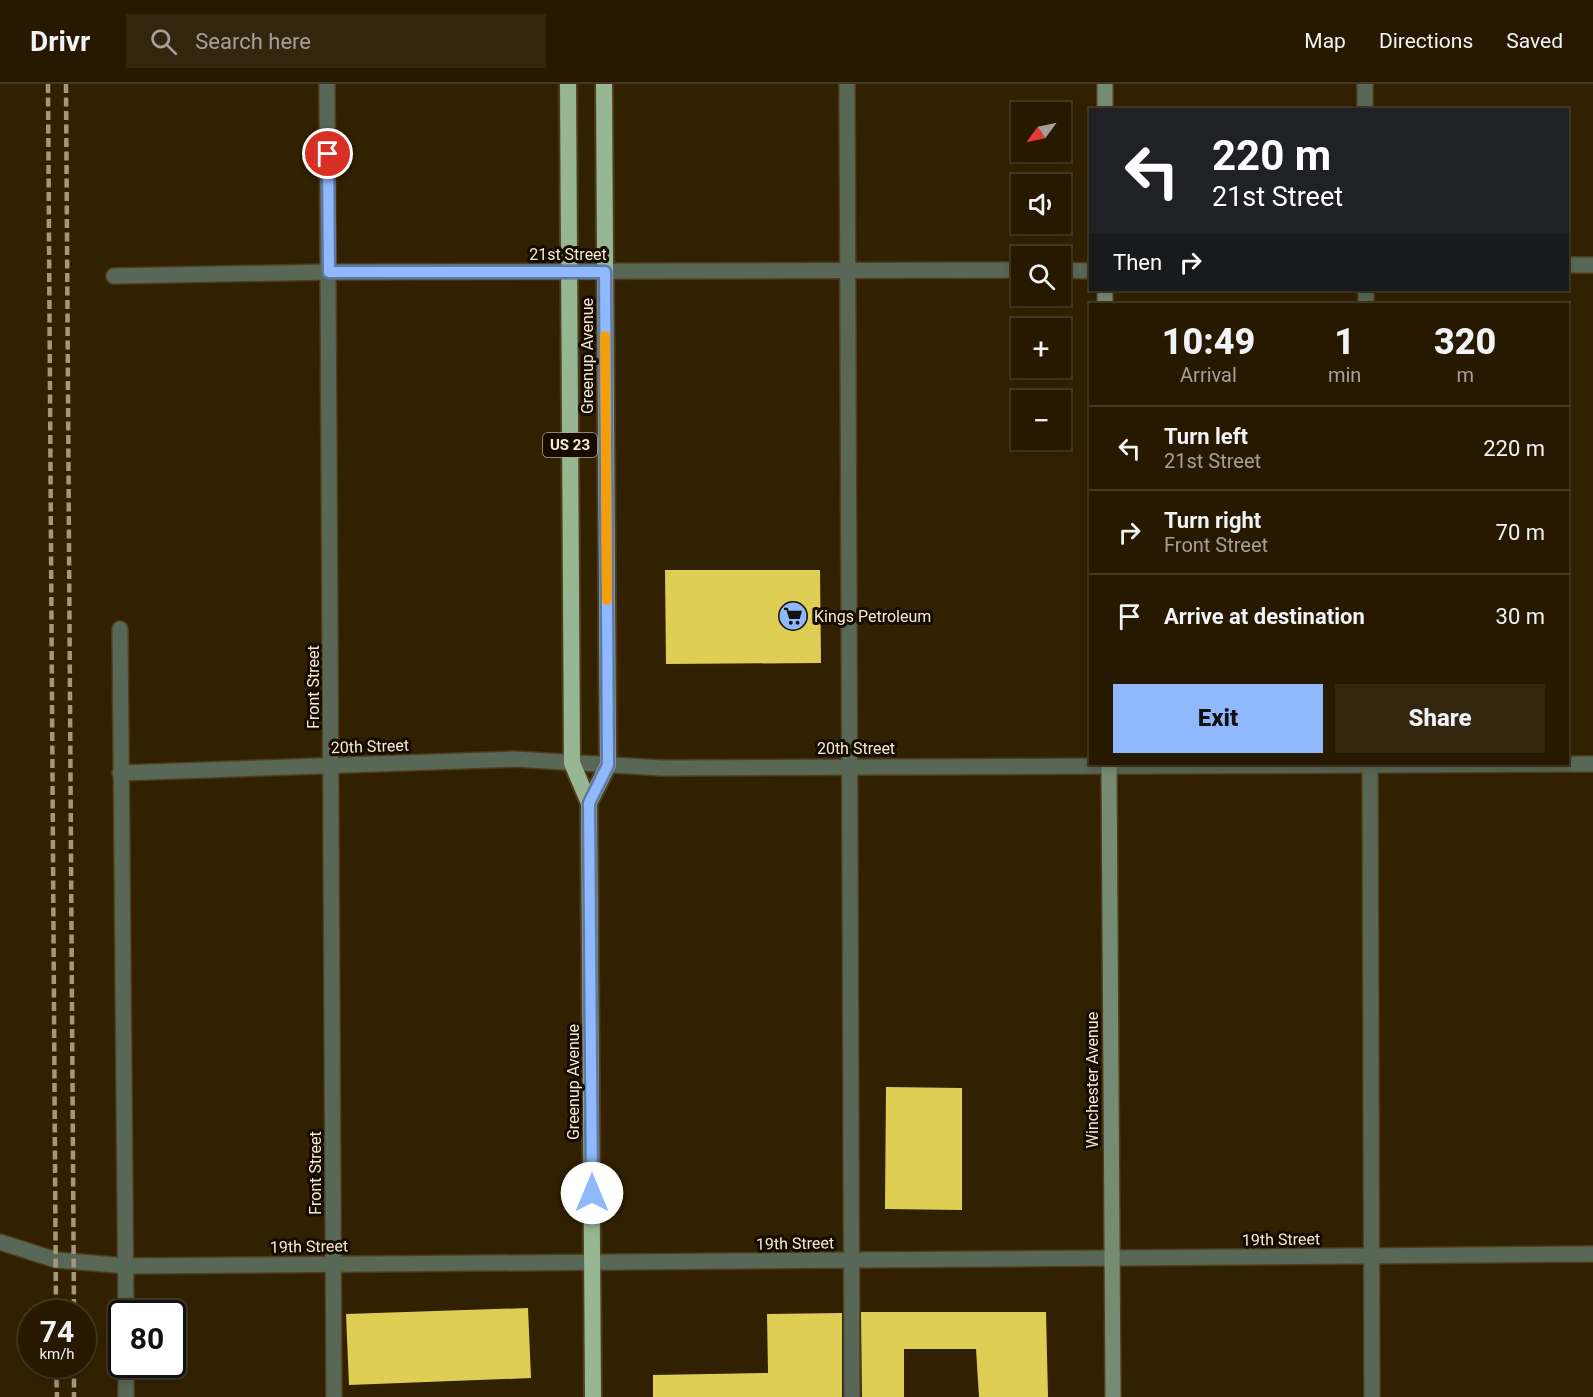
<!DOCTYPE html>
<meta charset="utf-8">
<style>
body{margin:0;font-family:Roboto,sans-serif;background:#32260f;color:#f1f3f6;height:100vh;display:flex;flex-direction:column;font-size:22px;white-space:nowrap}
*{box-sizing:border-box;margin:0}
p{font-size:20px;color:#a4a099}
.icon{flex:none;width:33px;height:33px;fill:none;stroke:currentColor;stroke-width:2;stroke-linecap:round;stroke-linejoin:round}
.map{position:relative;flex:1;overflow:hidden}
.side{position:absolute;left:1089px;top:219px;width:480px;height:462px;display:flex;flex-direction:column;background:#261900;border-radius:0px;box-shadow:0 3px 9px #0003,0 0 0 2px #423822}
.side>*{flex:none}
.hud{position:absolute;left:1089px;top:24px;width:480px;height:183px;border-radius:0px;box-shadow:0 3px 9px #0003,0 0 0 2px #423822;background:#202124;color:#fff;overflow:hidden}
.needle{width:39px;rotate:237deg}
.controls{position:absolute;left:1011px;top:18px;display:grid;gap:12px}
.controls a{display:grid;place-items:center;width:60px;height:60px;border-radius:0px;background:#261900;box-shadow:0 3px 9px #0003,0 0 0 2px #423822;font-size:30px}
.speed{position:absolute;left:18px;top:1216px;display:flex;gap:12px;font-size:30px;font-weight:700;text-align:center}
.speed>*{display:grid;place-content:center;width:78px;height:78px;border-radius:50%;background:#261900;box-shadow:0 3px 9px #0003,0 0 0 2px #423822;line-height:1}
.speed small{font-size:15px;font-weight:400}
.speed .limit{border:3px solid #111;border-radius:9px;background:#fff;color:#111}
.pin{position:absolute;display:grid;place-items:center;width:51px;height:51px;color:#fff;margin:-26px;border:3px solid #fff;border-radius:50%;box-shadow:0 2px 6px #0007}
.me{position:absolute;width:66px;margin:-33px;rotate:0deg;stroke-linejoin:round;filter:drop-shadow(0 0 4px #0008)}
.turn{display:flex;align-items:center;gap:21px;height:126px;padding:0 24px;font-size:27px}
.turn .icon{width:78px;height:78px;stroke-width:2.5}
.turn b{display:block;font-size:42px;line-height:51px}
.then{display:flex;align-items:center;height:57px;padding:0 24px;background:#0003;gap:12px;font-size:22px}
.eta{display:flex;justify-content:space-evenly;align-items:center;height:102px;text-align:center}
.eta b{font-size:36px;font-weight:800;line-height:42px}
.button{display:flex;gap:12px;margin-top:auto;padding:12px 24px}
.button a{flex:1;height:69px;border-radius:0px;background:#90b8fd;color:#111;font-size:24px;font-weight:800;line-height:69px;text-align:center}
.button a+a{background:#32260f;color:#f1f3f6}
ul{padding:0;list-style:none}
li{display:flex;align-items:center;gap:18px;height:84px;padding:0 24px;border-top:2px solid #423822}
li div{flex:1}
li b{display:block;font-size:22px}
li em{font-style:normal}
header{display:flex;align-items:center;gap:36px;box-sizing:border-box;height:84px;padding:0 30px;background:#261900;border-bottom:2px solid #423822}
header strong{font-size:28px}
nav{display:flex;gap:33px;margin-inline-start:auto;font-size:21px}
.search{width:420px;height:54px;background:#32260f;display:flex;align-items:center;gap:15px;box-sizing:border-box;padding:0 21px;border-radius:0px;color:#a4a099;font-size:22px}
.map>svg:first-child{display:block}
.building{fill:#dfce54}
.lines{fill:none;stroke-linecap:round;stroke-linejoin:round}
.service-casing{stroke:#4e3d1d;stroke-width:18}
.minor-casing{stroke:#4e3d1d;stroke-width:18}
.secondary-casing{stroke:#4e3d1d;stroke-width:18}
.trunk-casing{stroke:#4e3d1d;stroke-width:20}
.service{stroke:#596756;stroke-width:15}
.minor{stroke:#596756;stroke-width:15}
.secondary{stroke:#768c72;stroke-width:15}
.trunk{stroke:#96b792;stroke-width:16}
.rail{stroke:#a6977c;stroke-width:4.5;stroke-dasharray:9 4.5;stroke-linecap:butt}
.route-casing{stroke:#5e78a4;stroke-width:15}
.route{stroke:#90b8fd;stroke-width:10}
.slow{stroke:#f59e0b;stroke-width:10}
.labels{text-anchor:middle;stroke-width:6;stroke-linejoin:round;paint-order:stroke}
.shield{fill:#150c00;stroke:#b3a793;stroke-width:1.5}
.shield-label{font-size:15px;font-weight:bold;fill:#f7e9d2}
.street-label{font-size:16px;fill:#f7e9d2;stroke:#150c00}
.poi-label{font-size:16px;fill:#f7e9d2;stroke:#150c00;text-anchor:start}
</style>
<header>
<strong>Drivr</strong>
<div class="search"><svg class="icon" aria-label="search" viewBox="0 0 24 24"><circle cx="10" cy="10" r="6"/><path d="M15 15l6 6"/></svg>Search here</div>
<nav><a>Map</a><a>Directions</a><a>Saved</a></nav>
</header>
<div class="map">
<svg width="1593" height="1313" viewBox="0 0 1593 1313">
<rect width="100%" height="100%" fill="#322100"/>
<g class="building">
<polygon points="665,486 820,486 821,579 666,580"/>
<polygon points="886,1003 962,1004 962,1126 885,1125"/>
<polygon points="528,1224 531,1294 349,1301 346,1230"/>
<polygon points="861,1228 1046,1228 1048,1313 979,1313 976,1265 904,1265 904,1313 862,1313"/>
<polygon points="842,1229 842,1313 653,1313 653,1291 768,1289 767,1230"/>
</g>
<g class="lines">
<g class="service-casing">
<g id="service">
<polyline points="847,0 852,1313"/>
<polyline points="1365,0 1365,26"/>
<polyline points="1366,206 1366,220"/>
<polyline points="120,545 126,1230"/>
<polyline points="1370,680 1372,1313"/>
<polyline points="126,1313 126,1281"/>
</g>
</g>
<g class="minor-casing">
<g id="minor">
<polyline points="327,0 334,1313"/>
<polyline points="1568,181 1593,181"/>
<polyline points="1060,186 1090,187"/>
<polyline points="114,192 329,188 1022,186"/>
<polyline points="120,689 514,675 662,684 1593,680"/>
<polyline points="0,1158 56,1176 127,1182 1593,1170"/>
</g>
</g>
<g class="secondary-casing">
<g id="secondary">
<polyline points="1105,0 1105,26"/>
<polyline points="1105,206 1105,220"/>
<polyline points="1109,680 1113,1313"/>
</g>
</g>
<g class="trunk-casing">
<g id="trunk">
<polyline points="568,0 572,679 589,719 593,1313"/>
<polyline points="589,719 608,681 604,0"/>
</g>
</g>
<use href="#service" class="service"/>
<use href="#minor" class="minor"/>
<use href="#secondary" class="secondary"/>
<use href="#trunk" class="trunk"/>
<g class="rail">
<polyline points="48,0 56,1230"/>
<polyline points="66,0 74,1230"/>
<polyline points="56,1281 57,1313"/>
<polyline points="74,1281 74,1313"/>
</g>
</g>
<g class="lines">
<g class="route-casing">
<polyline id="route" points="328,70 329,188 605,188 608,681 589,719 592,1109"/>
</g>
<use href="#route" class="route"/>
<polyline class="slow" points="605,252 607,516"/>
</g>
<defs>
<g id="supermarket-disc" transform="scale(1.5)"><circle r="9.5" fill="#90b8fd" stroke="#150c00"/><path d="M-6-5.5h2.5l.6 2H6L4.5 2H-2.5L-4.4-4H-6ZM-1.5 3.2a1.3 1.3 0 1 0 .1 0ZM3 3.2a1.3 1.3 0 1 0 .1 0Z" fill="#111"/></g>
</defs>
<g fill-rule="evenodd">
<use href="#supermarket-disc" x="793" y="532"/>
</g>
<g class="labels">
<rect class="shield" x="543" y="349" width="54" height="24" rx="4.5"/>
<g class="shield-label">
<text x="570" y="366">US 23</text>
</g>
<g class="street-label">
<text x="568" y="176">21st Street</text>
<text transform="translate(587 272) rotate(-90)" y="6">Greenup Avenue</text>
<text transform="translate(313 603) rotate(-90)" y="6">Front Street</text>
<text transform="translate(370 662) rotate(-2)" y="6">20th Street</text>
<text x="856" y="670">20th Street</text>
<text transform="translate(1092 996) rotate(-90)" y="6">Winchester Avenue</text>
<text transform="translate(573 998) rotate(-90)" y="6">Greenup Avenue</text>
<text transform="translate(315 1089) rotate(-90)" y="6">Front Street</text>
<text transform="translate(1281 1155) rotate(-1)" y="6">19th Street</text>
<text transform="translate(795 1159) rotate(-1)" y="6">19th Street</text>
<text transform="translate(309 1162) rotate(-1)" y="6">19th Street</text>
</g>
<g class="poi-label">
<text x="814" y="538">Kings Petroleum</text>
</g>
</g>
</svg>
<div class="controls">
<a><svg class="needle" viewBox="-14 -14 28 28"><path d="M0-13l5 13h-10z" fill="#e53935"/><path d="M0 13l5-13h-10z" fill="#a4a099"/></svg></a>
<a><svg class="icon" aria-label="sound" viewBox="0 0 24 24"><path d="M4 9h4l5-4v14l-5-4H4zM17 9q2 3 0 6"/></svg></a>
<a><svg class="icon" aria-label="search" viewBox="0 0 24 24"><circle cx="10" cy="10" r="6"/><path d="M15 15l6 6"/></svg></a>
<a>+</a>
<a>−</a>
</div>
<div class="speed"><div>74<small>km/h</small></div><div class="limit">80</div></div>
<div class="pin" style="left:328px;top:70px;background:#d93025"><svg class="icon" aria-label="arrive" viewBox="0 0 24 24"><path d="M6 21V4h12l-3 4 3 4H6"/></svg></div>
<svg class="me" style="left:592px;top:1109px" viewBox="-20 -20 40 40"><circle r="19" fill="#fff"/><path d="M0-13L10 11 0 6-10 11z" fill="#90b8fd"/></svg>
<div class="hud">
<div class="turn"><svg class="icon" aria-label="left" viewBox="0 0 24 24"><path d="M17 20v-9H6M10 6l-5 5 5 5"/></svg><div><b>220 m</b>21st Street</div></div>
<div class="then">Then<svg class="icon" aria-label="right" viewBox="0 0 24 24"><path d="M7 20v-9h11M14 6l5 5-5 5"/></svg></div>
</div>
<section class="side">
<div class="eta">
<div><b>10:49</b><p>Arrival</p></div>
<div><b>1</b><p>min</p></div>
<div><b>320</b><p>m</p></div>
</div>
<ul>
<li><svg class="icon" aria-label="left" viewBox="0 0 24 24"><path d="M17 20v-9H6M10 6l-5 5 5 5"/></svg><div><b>Turn left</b><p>21st Street</p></div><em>220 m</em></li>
<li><svg class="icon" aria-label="right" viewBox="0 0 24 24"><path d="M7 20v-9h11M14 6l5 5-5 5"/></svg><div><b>Turn right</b><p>Front Street</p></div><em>70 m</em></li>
<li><svg class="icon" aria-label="arrive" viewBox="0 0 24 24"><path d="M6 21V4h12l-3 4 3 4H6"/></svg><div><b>Arrive at destination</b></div><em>30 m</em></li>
</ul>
<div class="button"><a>Exit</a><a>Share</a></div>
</section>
</div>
